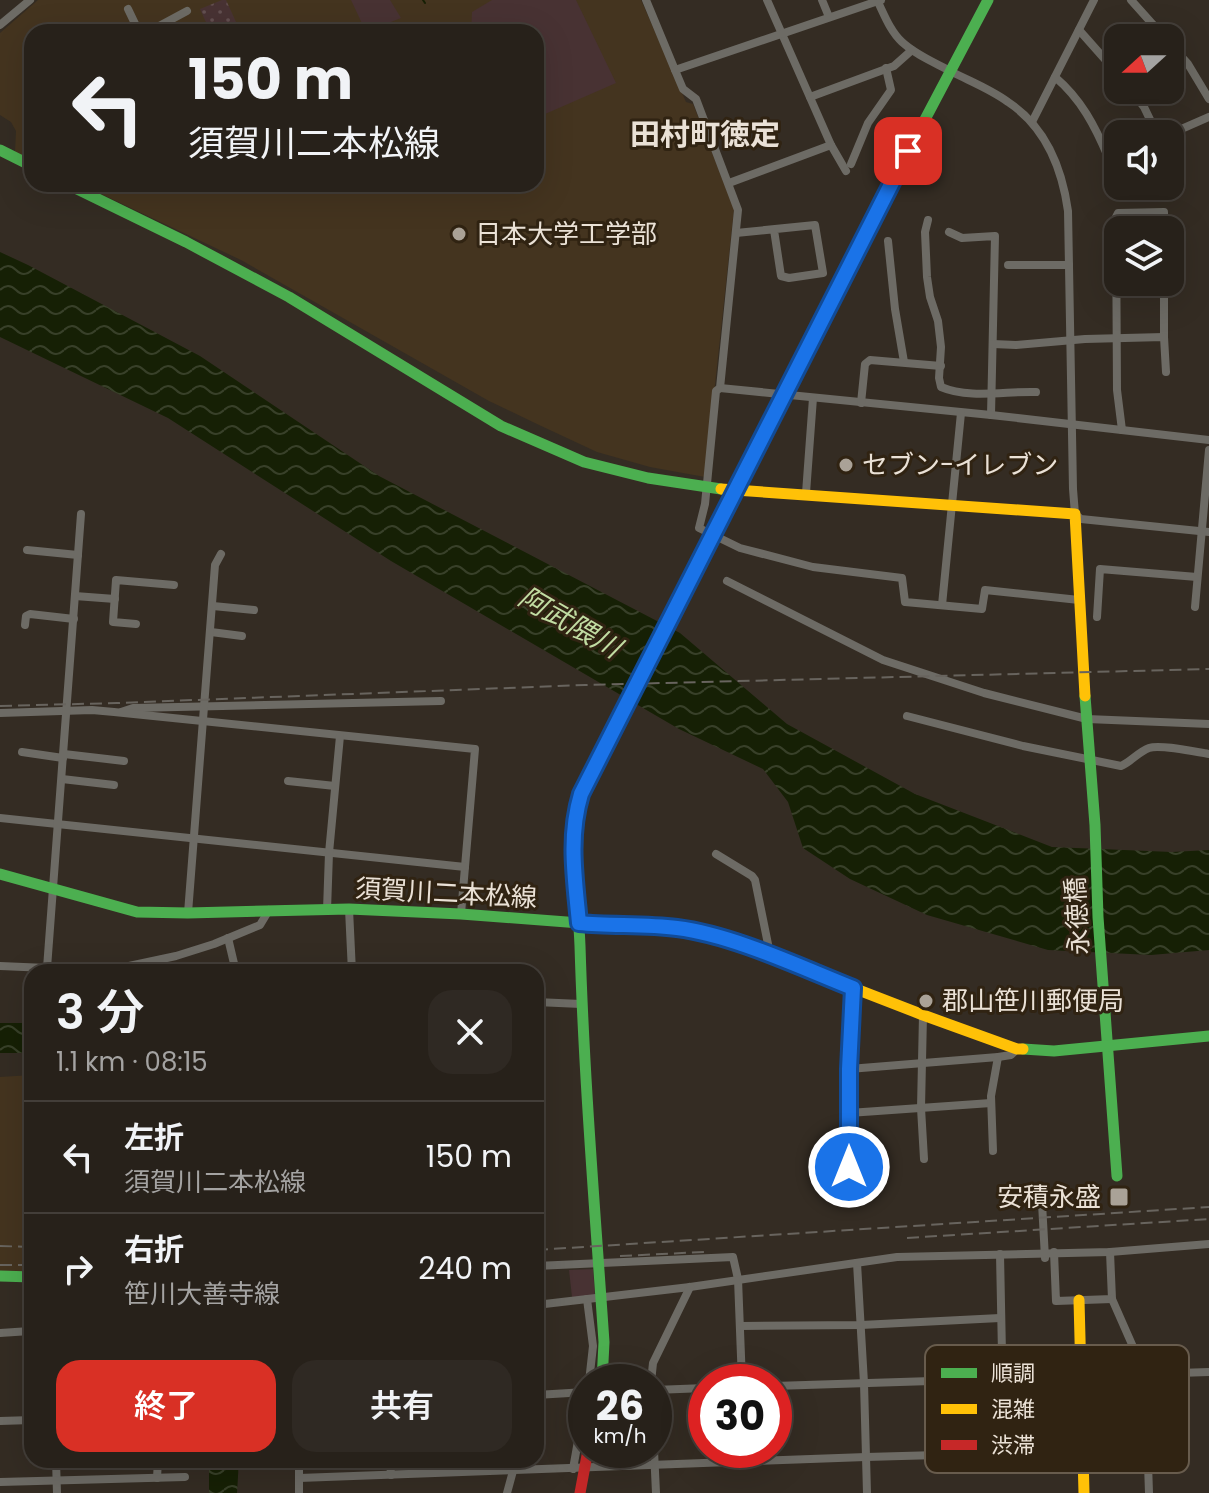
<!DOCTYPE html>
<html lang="ja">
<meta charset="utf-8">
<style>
body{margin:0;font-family:Poppins,"Noto Sans JP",sans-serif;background:#2f2923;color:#f1f3f6;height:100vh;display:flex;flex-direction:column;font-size:30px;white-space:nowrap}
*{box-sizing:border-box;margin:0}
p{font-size:26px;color:#a4a3a2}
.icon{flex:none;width:44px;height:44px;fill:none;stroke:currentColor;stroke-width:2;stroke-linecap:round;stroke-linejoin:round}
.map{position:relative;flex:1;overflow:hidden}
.panel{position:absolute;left:24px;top:964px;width:520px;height:504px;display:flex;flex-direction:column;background:#27211a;border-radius:24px;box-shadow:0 8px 32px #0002,0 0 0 2px #433e39}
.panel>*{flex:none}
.hud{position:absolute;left:24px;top:24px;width:520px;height:168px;border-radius:24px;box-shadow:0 8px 32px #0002,0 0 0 2px #433e39;background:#27211a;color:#f1f3f6;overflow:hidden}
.needle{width:52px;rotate:249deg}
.tools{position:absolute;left:1104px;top:24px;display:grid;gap:16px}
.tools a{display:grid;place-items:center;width:80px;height:80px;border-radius:16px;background:#27211a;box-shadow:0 8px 32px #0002,0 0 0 2px #433e39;font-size:40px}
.speed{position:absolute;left:568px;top:1364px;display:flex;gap:16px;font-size:40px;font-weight:700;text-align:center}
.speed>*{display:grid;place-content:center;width:104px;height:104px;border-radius:50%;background:#27211a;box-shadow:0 8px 32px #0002,0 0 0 2px #433e39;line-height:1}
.speed small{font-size:20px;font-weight:400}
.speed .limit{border:12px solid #d22;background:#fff;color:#111}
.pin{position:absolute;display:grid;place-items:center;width:68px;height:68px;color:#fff;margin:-34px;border-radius:16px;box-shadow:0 4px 12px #0006}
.me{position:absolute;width:88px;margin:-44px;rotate:0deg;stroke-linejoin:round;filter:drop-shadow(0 0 6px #0008)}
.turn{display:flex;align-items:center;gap:28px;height:168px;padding:0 32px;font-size:36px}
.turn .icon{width:104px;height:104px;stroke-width:2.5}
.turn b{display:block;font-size:56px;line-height:68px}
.round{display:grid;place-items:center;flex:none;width:84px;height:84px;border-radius:24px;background:#2f2923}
.summary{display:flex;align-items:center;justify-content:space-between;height:136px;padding:0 32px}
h1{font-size:48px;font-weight:600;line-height:60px}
.cta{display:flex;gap:16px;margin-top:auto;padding:16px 32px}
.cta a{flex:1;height:92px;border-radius:24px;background:#d93025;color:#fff;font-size:32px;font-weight:600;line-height:92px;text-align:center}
.cta a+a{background:#2f2923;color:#f1f3f6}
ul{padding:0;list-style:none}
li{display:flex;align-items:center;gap:24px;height:112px;padding:0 32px;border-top:2px solid #433e39}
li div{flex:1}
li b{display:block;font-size:30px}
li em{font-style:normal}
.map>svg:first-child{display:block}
.built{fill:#44341f}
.grass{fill:url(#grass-dots)}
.park{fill:#483233}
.water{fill:url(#water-waves)}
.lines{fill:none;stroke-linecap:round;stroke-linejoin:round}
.stream{stroke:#162005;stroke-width:2}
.street{stroke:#6d6b65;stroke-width:8}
.fast{stroke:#4caf50;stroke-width:11}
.slow{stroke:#ffc107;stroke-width:11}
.jam{stroke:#c62828;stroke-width:11}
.rail{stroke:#68645e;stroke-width:2;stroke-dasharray:12 6;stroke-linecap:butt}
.route-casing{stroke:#114b97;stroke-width:20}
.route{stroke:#1a73e8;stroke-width:14}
.poi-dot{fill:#aaa297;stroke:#302312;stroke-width:3}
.labels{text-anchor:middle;stroke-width:6;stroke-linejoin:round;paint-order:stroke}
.poi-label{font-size:26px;fill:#eae1d6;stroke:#302312;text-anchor:start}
.street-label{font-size:26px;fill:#eae1d6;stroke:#302312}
.water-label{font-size:28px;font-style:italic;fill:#c1dca2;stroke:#302312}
.quarter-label{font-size:30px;font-weight:bold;fill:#eae1d6;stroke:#302312}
.key{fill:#302312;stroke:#685c4d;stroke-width:2}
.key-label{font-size:22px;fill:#eae1d6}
</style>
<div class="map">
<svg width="1209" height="1493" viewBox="0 0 1209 1493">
<defs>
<pattern id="grass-dots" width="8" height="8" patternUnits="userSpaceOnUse" patternTransform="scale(2)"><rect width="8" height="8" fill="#483233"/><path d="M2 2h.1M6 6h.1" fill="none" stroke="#634f50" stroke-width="1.8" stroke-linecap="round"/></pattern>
<pattern id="water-waves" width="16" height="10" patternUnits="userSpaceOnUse" patternTransform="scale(2)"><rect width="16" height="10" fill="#162005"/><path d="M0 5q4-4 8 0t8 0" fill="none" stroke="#384029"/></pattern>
</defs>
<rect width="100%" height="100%" fill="#342c23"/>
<g class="built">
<polygon points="38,0 641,0 686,102 693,104 734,209 705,477 650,467 597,452 537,424 489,401 241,260 80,184 536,184 536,32 32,32 32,161 15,153 16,131 11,122 0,115 0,33"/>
<polygon points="32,1075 32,1272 0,1271 0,1077"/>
</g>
<polygon class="grass" points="222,0 226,0 236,22 210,31 200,9"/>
<g class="park">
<polygon points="351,0 390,0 401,18 366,32"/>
<polygon points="492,0 576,0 616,83 536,118 536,32 471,32 472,12"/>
<polygon points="593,1269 595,1296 572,1297 569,1270"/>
</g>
<g class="water">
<polygon points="0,252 28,265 200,356 379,476 680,633 787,724 915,794 1052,847 1172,852 1209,850 1209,950 1151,955 1048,950 927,915 850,879 803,848 788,802 763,769 679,729 391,561 168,418 0,337"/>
<rect x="0" y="1023" width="32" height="30"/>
<polygon points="209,1460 239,1460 237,1493 209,1493"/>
</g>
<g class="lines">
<polyline class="stream" points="423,0 425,3"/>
<g class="street">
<polyline points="646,0 675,70"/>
<polyline points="767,0 831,145 846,171"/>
<polyline points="822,0 829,17"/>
<path d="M877,0C884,14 890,31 902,42C917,56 936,63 954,73C972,82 992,90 1008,102C1046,127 1062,168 1068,211L1073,489L1075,514L1081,519L1209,532"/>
<polyline points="881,0 675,70 683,89 696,99 738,210 720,388 716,391 705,504 699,528 740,548 813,567 902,578 905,602 982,609 985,590 1079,600"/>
<polyline points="1131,0 1165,38"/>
<polyline points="128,9 139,32"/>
<polyline points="0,25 30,0"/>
<polyline points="1079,30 1118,74"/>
<polyline points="148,32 187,11"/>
<polyline points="1170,44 1188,64 1209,99"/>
<path d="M1055,77C1081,99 1095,126 1108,157L1113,158L1118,156"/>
<polyline points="1131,90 1144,107 1157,134"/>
<polyline points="810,97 894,66 912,50"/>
<polyline points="1032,122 1094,0"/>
<polyline points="1170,134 1209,117"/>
<polyline points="851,164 868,123 891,90 886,68"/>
<polyline points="729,183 831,145"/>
<path d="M928,220L925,232L927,277L930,297L938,321L941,347L939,378L941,387C969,399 1006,391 1036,392"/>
<polyline points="949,232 962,238 995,236 991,415"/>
<polyline points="736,233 815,225 823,273 789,278 781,276 774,230"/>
<polyline points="888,241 895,309 904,362"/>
<polyline points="1008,265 1069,265"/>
<polyline points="1164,337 1164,282"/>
<polyline points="993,344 1016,345 1085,339 1164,337 1166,372"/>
<polyline points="720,388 991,415 1209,440"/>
<polyline points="861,403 865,364 870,360 941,366"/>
<polyline points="1122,430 1117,390 1116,217 1118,213 1164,212 1164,230"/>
<polyline points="806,493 813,398"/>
<polyline points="27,550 78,555"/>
<polyline points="727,581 883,660 984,693 1087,719 1209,724"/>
<polyline points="75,596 115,599"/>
<polyline points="942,605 961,413"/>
<polyline points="213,606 254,610"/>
<polyline points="1195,607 1209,450"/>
<polyline points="1097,617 1100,569 1197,577"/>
<polyline points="136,624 113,622 116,580 174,585"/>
<polyline points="25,625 26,616 30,614 74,619"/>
<polyline points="211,632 242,636"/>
<polyline points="121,712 133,708 441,701"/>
<polyline points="0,713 92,710 114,712 475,749 461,914"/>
<path d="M907,716L1023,746L1121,766C1131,762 1138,752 1149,748C1160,744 1196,752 1209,754"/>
<polyline points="22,752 63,758"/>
<polyline points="64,754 124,761"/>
<polyline points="62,779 114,785"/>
<polyline points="288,781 335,786"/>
<polyline points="0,818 465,867"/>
<polyline points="716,854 752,876 755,880 768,944 768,955"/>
<polyline points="349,909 352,972"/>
<polyline points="327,910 329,853 340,736"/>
<polyline points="188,913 215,565 221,554"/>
<polyline points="228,938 236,972"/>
<polyline points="0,966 47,968 129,966 176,956 214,944 260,925 269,910"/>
<polyline points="47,968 81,514"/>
<polyline points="536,1002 581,1004"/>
<polyline points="923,1015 921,1108 924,1159"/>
<polyline points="849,1069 998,1057 1011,1055 1017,1049"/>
<polyline points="849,1113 991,1103"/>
<polyline points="993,1151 991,1096 998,1057"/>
<polyline points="849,1167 849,1069 853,988"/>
<polyline points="1042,1203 1045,1258"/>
<polyline points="1054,1252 1056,1301 1112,1299 1110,1252"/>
<polyline points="1000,1254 1004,1454"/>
<polyline points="857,1263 864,1383 867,1493"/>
<polyline points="536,1266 733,1257 738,1279 742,1382"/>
<polyline points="587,1299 593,1346 589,1382"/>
<polyline points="1112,1299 1145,1374 1149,1493"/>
<polyline points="536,1305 690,1287 897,1257 1110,1252 1209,1244"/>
<polyline points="741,1326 861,1325 1000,1318"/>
<polyline points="0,1333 30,1331 27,1277"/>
<polyline points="651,1382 653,1363 690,1287"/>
<polyline points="774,1386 1209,1372"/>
<polyline points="654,1390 706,1388"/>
<polyline points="536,1395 586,1392"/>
<polyline points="0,1421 32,1420"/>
<polyline points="654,1450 656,1493"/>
<polyline points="56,1460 57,1493"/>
<polyline points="390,1460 391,1475"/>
<polyline points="573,1469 586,1396"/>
<polyline points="157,1478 158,1460"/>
<polyline points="299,1478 866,1457 1082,1451"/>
<polyline points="0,1482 185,1477"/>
<polyline points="299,1493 299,1460"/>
<polyline points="507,1493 516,1460"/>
</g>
<g class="fast">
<polyline points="0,150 32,166"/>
<polyline points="892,182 988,0"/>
<polyline points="67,184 186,242 289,297 501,426 584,462 648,478 721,489"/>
<polyline points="1085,696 1095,825 1098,917 1117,1176"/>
<polyline points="0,874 137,912 188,913 349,909 461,914 606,925 679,928 719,939"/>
<polyline points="1023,1049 1054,1051 1209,1036"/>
<polyline points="0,1276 32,1277"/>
<path d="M602,1382L604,1342C595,1210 584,1078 580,946C578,895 569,845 581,794L766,430"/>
</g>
<g class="slow">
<polyline points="766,430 892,182"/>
<polyline points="721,489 1075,514 1085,696"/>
<polyline points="719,939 740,944 923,1015 1017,1049 1023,1049"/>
<polyline points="1079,1300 1084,1493"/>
</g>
<polyline class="jam" points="580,1493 588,1450"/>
<g class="rail">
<polyline points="0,706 117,703 585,685 1209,669"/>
<polyline points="907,1238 1209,1219"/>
<polyline points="0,1246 32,1247"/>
<polyline points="536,1250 1209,1207"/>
<polyline points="620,1256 704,1252"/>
<polyline points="0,1265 32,1265"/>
</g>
</g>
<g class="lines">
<g class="route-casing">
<path id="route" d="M849,1167V1069L853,988C800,967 733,935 677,928C645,924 611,926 579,923C575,879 568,837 581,794L908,151"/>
</g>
<use href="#route" class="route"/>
</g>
<g class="poi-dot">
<circle cx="459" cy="234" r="8"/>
<circle cx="846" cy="465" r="8"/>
<circle cx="926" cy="1001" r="8"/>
<rect x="1109" y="1187" width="20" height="20" rx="4"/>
</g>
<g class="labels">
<g class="poi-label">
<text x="475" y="243">日本大学工学部</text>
<text x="862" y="474">セブン-イレブン</text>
<text x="942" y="1010">郡山笹川郵便局</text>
<text x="1101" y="1206" text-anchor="end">安積永盛</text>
</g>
<g class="street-label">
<text transform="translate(446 893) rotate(3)" y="9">須賀川二本松線</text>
<text transform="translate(1077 916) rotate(-93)" y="9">永徳橋</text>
</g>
<g class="water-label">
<text transform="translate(570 622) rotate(30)" y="10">阿武隈川</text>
</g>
<g class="quarter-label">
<text x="705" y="145">田村町徳定</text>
</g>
</g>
<rect x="925" y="1345" width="264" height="128" rx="12" class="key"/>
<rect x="941" y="1368" width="36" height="10" fill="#4caf50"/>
<rect x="941" y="1404" width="36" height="10" fill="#ffc107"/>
<rect x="941" y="1440" width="36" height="10" fill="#c62828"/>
<g class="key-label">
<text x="991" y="1381">順調</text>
<text x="991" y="1417">混雑</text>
<text x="991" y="1453">渋滞</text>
</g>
</svg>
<div class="tools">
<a><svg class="needle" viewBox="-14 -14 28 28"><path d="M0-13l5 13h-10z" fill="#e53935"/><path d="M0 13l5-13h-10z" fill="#a4a3a2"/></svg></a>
<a><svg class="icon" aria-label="sound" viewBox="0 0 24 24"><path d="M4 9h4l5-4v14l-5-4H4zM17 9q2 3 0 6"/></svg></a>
<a><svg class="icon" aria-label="layers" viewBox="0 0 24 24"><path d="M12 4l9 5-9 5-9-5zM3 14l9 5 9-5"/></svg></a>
</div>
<div class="speed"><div>26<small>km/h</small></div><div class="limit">30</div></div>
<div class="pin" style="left:908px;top:151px;background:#d93025"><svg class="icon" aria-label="arrive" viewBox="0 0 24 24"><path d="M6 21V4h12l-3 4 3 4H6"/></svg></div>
<svg class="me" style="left:849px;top:1167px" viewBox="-20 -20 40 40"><circle r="17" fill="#1a73e8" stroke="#fff" stroke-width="3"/><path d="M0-11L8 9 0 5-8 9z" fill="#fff"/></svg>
<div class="hud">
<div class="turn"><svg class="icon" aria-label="left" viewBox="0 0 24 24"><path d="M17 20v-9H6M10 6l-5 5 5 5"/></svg><div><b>150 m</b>須賀川二本松線</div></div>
</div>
<section class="panel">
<div class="summary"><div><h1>3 分</h1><p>1.1 km · 08:15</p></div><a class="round"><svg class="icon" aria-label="close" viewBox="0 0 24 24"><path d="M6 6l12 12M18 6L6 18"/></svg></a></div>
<ul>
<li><svg class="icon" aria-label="left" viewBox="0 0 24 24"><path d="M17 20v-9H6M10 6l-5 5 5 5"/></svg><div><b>左折</b><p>須賀川二本松線</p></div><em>150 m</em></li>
<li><svg class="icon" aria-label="right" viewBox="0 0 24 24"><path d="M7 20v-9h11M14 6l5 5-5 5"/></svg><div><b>右折</b><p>笹川大善寺線</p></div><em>240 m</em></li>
</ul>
<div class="cta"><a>終了</a><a>共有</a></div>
</section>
</div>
